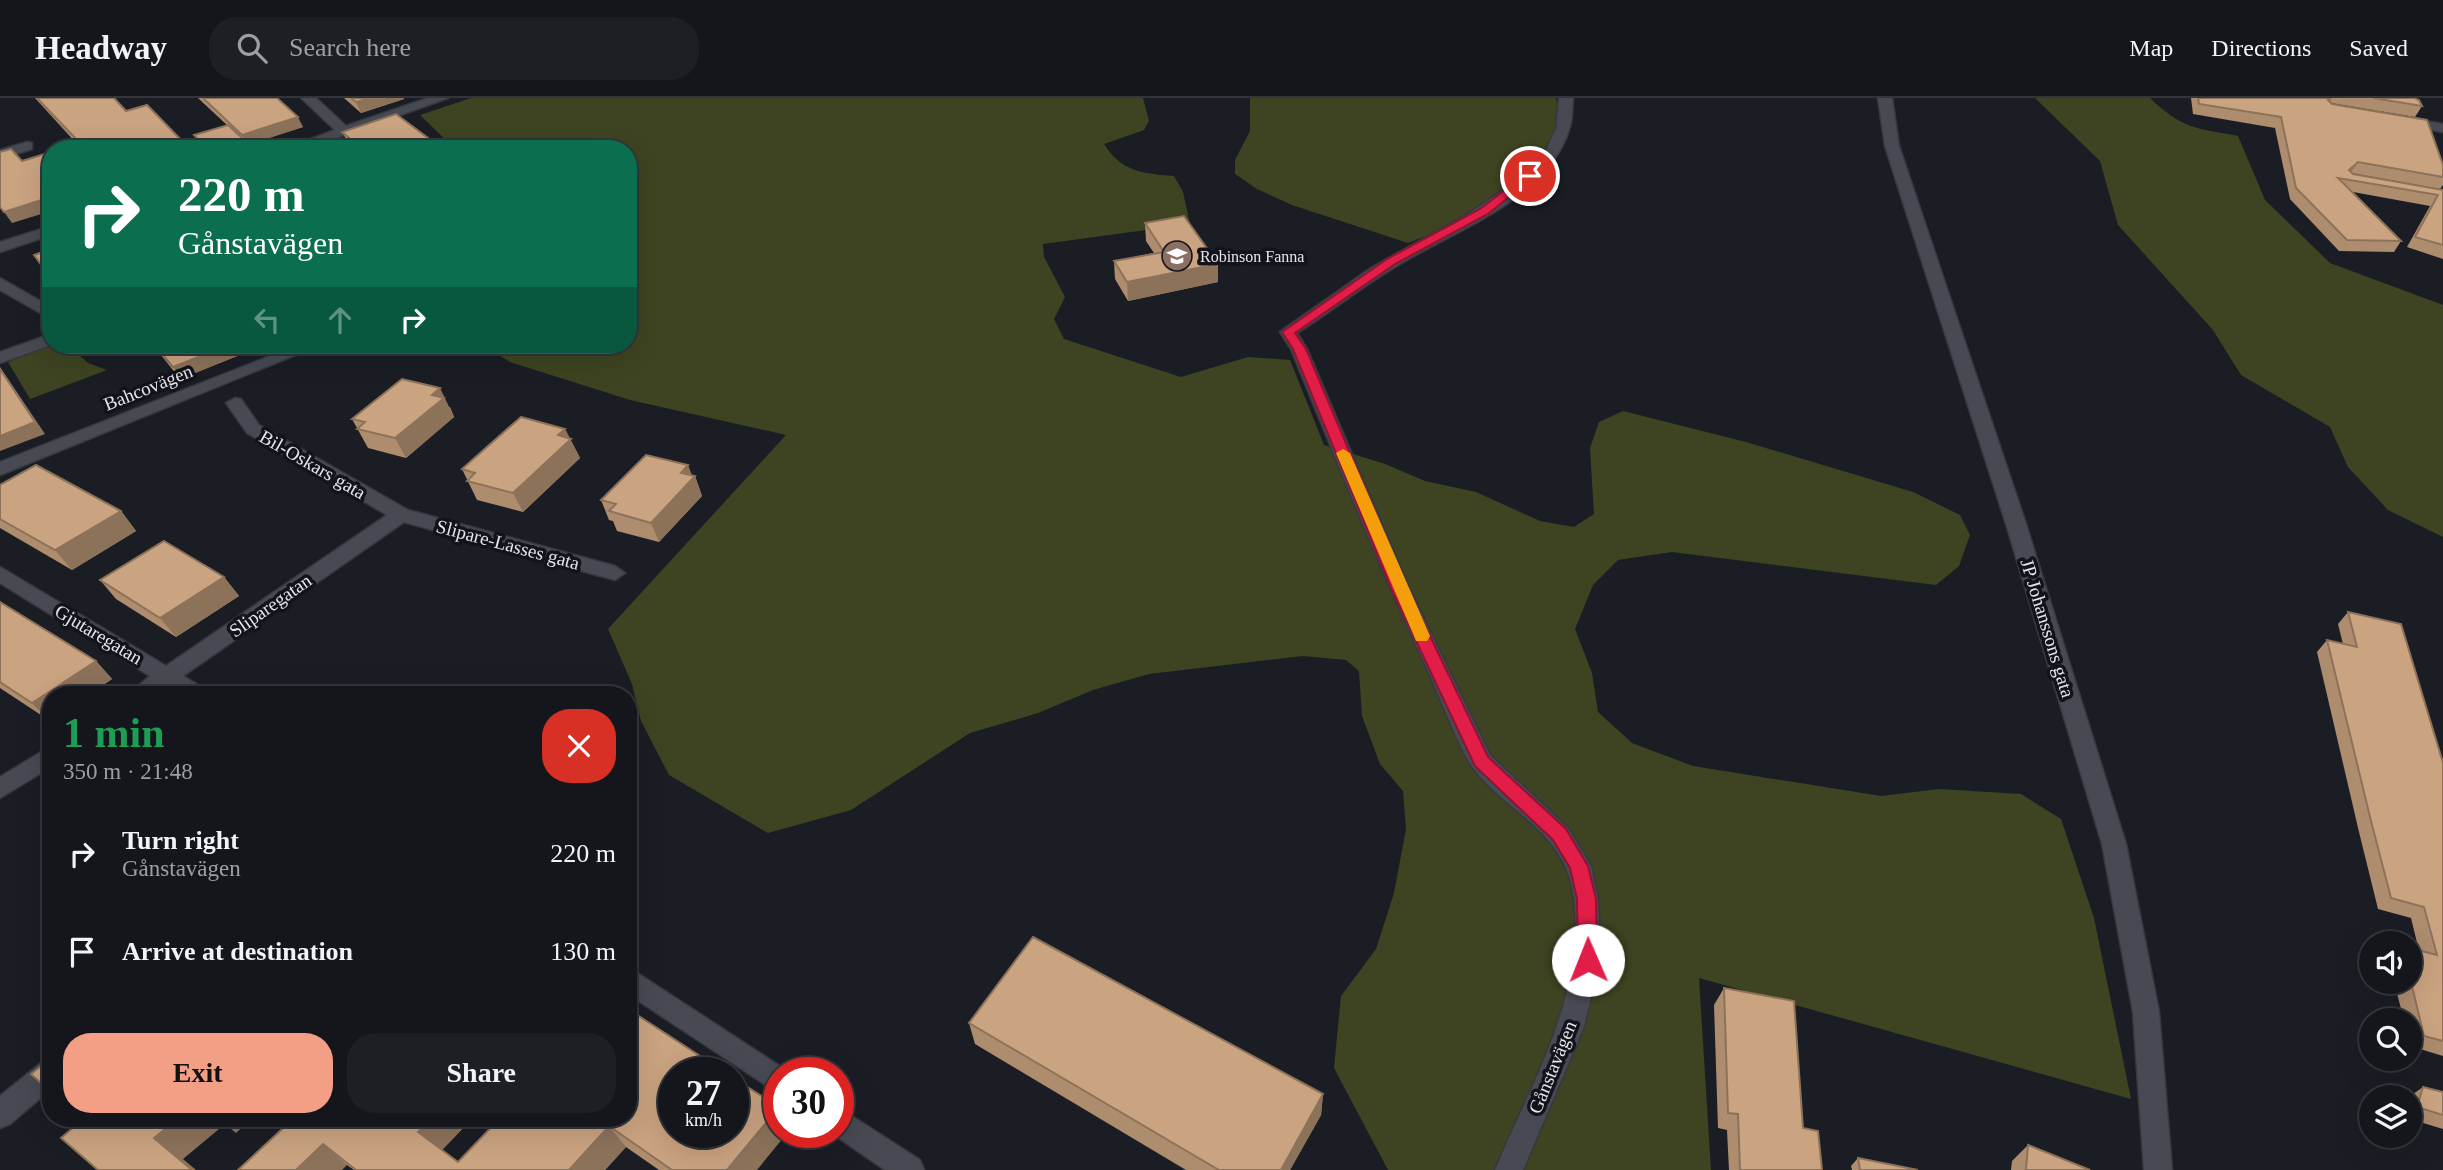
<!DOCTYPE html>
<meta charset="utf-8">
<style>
body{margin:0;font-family:Georgia,serif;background:#1d1f25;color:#f1f3f6;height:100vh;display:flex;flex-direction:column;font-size:26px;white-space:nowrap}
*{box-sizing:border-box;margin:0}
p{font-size:23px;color:#9d9fa3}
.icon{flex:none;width:38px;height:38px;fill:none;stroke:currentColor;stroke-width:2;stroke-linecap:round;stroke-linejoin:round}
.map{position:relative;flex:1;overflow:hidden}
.panel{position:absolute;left:42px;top:588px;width:595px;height:441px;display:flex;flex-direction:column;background:#14161c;border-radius:28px;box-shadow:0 7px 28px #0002,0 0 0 2px #33353b}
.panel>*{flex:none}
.hud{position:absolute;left:42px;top:42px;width:595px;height:214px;border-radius:28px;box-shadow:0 7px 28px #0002,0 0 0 2px #33353b;background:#0b6e4f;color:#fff;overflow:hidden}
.tools{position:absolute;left:2359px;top:833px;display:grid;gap:14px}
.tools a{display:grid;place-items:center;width:63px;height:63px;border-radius:50%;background:#14161c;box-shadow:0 7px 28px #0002,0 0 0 2px #33353b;font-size:35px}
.speed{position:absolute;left:658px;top:959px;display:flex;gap:14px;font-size:35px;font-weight:700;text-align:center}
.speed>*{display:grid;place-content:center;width:91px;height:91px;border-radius:50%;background:#14161c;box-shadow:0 7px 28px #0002,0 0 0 2px #33353b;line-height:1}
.speed small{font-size:18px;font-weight:400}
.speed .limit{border:10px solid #d22;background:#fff;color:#111}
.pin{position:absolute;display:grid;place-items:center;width:60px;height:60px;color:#fff;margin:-30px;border:4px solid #fff;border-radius:50%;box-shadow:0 2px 7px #0007}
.me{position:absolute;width:77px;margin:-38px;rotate:359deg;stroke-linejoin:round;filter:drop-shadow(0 0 5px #0008)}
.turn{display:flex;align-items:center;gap:24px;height:147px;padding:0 21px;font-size:32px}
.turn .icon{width:91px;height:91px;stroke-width:2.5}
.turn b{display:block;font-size:49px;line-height:60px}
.lanes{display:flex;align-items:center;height:66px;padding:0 21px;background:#0003;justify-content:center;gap:35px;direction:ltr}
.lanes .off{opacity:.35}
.round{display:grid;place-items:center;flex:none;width:74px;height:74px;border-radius:28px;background:#1d1f25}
.summary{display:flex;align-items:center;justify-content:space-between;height:119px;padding:0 21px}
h1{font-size:42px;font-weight:700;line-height:52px;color:#1e9e55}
.primary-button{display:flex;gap:14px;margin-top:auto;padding:14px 21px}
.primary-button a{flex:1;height:80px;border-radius:28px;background:#f39f86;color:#111;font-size:28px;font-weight:700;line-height:80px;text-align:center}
.primary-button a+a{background:#1d1f25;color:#f1f3f6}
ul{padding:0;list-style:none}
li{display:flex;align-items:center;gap:21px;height:98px;padding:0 21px}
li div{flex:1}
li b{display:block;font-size:26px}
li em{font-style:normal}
header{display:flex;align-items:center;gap:42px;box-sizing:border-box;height:98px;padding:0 35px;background:#14161c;border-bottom:2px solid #33353b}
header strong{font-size:33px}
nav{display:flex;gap:38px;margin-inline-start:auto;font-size:24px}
.search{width:490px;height:63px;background:#1d1f25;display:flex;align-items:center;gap:18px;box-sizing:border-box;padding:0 24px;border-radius:28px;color:#9d9fa3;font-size:26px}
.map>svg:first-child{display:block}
.green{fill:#3e4421}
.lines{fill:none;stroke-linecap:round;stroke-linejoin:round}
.street-casing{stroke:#37383f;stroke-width:3}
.secondary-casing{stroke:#37383f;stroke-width:3}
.street{fill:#474a53;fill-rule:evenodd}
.secondary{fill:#474a53;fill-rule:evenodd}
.wall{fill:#ae8c6e}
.shaded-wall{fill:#8d725a}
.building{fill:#caa380;stroke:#8d725a;stroke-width:2}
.route{fill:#e11d48;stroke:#92132f;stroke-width:2}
.slow{fill:#f59e0b}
.labels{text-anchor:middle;stroke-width:7;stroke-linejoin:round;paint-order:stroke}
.far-poi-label{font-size:16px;fill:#e5e6ec;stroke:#12131b;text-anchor:start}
.street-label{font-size:19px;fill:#e5e6ec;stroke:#12131b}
</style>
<header>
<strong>Headway</strong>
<div class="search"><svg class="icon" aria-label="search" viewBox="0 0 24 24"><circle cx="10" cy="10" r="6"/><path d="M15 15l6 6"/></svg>Search here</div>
<nav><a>Map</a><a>Directions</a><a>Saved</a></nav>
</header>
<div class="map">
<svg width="2443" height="1072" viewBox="0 0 2443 1072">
<rect width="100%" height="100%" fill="#1b1d25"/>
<g class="green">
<path d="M471,0H1143L1149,23L1144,32L1104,46C1121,74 1145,76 1174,78L1183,94L1190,126L1043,146L1044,159L1065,199L1054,221L1064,241L1181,279L1248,259L1290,262L1324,347L1385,366L1425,383L1476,394L1540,423L1574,429L1594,416L1590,350L1599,324L1623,313L1746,344L1913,394L1960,417L1970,437L1959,468L1936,487L1672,454L1618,462L1593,487L1575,531L1592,575L1598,614L1632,645L1693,668L1881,698L1939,691L2021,696L2061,721L2094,820L2131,1001L1699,880L1711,1072H1388L1334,970L1341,898L1376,851L1394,795L1406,731L1403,693L1380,666L1362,618L1359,573L1346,562L1303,558L1149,576L1093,592L1038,615L970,635L851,712L768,735L669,677L641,623L632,586L608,531L786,337L630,302L510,264L483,247H628V51H455L420,17Z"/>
<polygon points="1250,0 1556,0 1560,23 1552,43 1536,66 1476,110 1431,136 1408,145 1292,107 1257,91 1235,76 1235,62 1250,33"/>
<path d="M2035,0H2150C2182,31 2196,30 2238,38L2265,102L2330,165L2443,207V439L2388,412L2348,369L2330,329L2241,277L2213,232L2118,127L2100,63Z"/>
<polygon points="51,247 68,247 88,265 107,272 30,301 8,264"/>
</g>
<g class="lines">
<g class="street-casing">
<g id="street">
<polygon points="301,0 316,0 346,28 428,0 448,0 305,51 284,51 335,32"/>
<path d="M1559,0H1573C1572,10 1573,22 1569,32C1546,102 1457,131 1400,166C1364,187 1332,213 1297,235L1307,251L1410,492L1490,657L1568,730L1591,768L1598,801L1601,862L1583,931L1523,1072H1495C1531,985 1585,899 1574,801C1566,733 1509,717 1473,670C1458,649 1440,599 1428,573C1378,467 1335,359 1291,251L1280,234L1371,170L1468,116L1524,78L1544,56L1556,31Z"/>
<polygon points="2400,19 2443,26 2443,34 2395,26 2393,23"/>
<polygon points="27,44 32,45 32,51 0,61 0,52"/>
<polygon points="51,128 51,137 0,154 0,144"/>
<polygon points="0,180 51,209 51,221 0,192"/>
<polygon points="51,236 51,247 0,265 0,254"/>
<polygon points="298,247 320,247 0,377 0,364"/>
<polygon points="235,300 241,301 259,327 408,412 615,468 625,475 615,482 404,424 183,578 205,591 208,597 179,597 167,589 156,597 128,597 150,578 0,485 0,469 166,568 387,417 247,335 226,305"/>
<polygon points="51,648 51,669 0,700 0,679"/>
<polygon points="628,869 789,974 779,975 779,996 628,896"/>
<polygon points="51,961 51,991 10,1026 0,1030 0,998 41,965"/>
<polygon points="838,1009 920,1062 924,1072 885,1072 830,1034 838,1034"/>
</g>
</g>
<g class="secondary-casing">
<polygon id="secondary" points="1878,0 1892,0 1899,48 2026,426 2126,746 2159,914 2172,1072 2144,1072 2133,914 2102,746 2006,426 1885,48"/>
</g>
<use href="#street" class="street"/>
<use href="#secondary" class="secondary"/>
</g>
<g class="wall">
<polygon points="35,0 114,0 126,13 77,46"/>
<polygon points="198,0 277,0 303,29 249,46 254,51 203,51 194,37 227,27"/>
<polygon points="344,0 404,0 404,1 361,15"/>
<polygon points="2191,0 2415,0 2422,8 2415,19 2331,5 2443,67 2443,87 2440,91 2351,75 2353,76 2443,92 2443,161 2407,149 2430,108 2353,94 2401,143 2394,154 2339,153 2290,101 2275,30 2193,16"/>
<polygon points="342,34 438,51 352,51 350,48"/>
<polygon points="1145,125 1218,184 1128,203 1115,181 1114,163 1154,155 1146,143"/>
<polygon points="153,247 265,247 180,281"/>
<polygon points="450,309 454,319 406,360 368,350 352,321"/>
<polygon points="565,331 580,360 523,414 477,402 462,371"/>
<polygon points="692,378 695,378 702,398 659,444 617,433 613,423 609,422 601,402"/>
<polygon points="0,387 121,413 136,433 72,472 0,430"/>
<polygon points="224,479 239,498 176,539 116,501 100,482"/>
<polygon points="0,504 96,563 112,581 50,623 0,590"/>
<polygon points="2348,514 2443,665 2443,958 2410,948 2410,922 2404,922 2394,884 2410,884 2410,850 2419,853 2411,820 2378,811 2359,734 2317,554 2327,542 2343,546 2338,526"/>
<polygon points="1724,890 1803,1030 1822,1072 1729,1072 1727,1032 1718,1030 1714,907"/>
<polygon points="969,925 1323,996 1321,1017 1290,1072 1186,1072 975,946"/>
<polygon points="2423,989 2443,994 2443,1031 2410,1021 2410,999 2409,999"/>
<polygon points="628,1020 757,1072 659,1072 626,1049 605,1072 354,1072 347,1067 238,1072 468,1025 442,1052 458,1064"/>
<polygon points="2028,1047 2090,1072 2011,1072 2012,1063"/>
<polygon points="1858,1060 1918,1072 1852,1072 1851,1068"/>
</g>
<g class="shaded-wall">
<polygon points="370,0 404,0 404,1 361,15 356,4"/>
<polygon points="298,19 303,29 248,47 242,37"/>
<polygon points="436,46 438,51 423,51"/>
<polygon points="2358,64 2351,74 2349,72"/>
<polygon points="51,99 51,113 12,125 4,114"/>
<polygon points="1218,166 1218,184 1128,203 1127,184"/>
<polygon points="116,247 130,247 119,251"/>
<polygon points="229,247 265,247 180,281 173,269"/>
<polygon points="0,269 45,336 0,353"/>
<polygon points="440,290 454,319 406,360 395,340 432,297"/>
<polygon points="565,331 580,360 523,414 513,395 558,337"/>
<polygon points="688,367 693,380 695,378 702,398 659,444 651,425 681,375"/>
<polygon points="121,413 136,433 72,472 55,452"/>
<polygon points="224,479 239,498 176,539 160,520"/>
<polygon points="96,563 112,581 88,597 51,597 51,622 50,623 32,605"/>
<polygon points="1323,996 1321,1017 1290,1072 1281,1072"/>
<polygon points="779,1011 779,1034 788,1034 757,1072 727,1072"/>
<polygon points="179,1020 252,1020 236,1035 225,1026 183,1061 196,1072 192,1072 154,1040"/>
<polygon points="432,1020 464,1020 468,1025 439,1055 418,1034"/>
<polygon points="609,1028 626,1049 605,1072 569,1072"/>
<polygon points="323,1046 347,1067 342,1072 296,1072"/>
</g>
<g class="building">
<polygon points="37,0 114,0 126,13 147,7 190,51 62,51 80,45"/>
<polygon points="203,0 277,0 298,19 242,37"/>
<polygon points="351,0 370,0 356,4"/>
<polygon points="2198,0 2331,0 2328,2 2332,6 2427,22 2443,67 2443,79 2358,64 2349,72 2353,76 2443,92 2443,147 2415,139 2438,97 2338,80 2401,143 2347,142 2296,90 2281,19 2199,6"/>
<polygon points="2373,0 2415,0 2416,1 2419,2 2422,8"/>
<polygon points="396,16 436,46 423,51 363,51 342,34"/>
<polygon points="228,27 254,51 208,51 194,37"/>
<polygon points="11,51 22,63 51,54 51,99 4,114 0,109 0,54"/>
<polygon points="1184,118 1218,166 1127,184 1114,163 1164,154 1145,125"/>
<polygon points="51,151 51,180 34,157"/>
<polygon points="154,247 229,247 173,269"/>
<polygon points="0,271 35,324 0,338"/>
<polygon points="402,281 440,290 432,297 444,300 395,340 357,331 365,324 352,321"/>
<polygon points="521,319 565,331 558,337 571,341 513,395 467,383 475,375 462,371"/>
<polygon points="646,357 688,367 681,375 695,378 651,425 609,413 616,406 601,402"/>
<polygon points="36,367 121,413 55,452 0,421 0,387"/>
<polygon points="164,443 224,479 160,520 100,482"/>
<polygon points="0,504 96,563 32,605 0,584"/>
<polygon points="2348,514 2401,526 2443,665 2443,943 2424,938 2410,880 2410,850 2437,857 2424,809 2391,800 2371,723 2327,542 2357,549"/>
<polygon points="1033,839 1323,996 1281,1072 1219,1072 969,925"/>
<polygon points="1724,890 1794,903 1803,1030 1818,1033 1822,1072 1740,1072 1738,1016 1728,1015"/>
<polygon points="628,911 726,975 674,975 674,1034 733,1034 733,980 779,1009 727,1072 672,1072 609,1028 569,1072 356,1072 323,1046 296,1072 238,1072 294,1020 432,1020 418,1034 458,1064 500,1020 628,1020"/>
<polygon points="51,960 51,994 31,976"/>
<polygon points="2423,989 2443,994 2443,1017 2417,1009"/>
<polygon points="81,1020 179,1020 154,1040 192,1072 98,1072 61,1040 82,1022"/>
<polygon points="2028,1047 2090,1072 2026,1072"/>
<polygon points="1858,1060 1918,1072 1860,1072"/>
</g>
<polygon class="route" points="1526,76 1535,78 1488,116 1395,166 1295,235 1306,251 1408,492 1488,659 1566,731 1588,768 1596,801 1597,862 1594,868 1588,871 1581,868 1578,862 1577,801 1570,770 1553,742 1475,668 1392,492 1293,251 1282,234 1387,161 1480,111"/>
<polygon class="slow" points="1343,351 1350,355 1430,538 1427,543 1416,543 1414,538 1336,355"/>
<defs>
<g id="school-disc" transform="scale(1.575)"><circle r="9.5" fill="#8d6e63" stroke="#12131b"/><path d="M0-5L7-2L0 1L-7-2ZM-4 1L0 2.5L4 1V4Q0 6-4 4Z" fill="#fff"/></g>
</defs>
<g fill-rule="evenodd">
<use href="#school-disc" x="1177" y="158"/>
</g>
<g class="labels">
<g class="far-poi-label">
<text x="1200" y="164">Robinson Fanna</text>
</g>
<g class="street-label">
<text transform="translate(148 289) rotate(-22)" y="7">Bahcovägen</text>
<text transform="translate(313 366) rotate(30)" y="7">Bil-Oskars gata</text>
<text transform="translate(508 446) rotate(15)" y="7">Slipare-Lasses gata</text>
<text transform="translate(270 507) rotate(-35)" y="7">Sliparegatan</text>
<text transform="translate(2048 530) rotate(73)" y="7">JP Johanssons gata</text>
<text transform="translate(99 536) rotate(31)" y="7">Gjutaregatan</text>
<text transform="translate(1552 969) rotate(-68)" y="7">Gånstavägen</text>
</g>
</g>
</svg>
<div class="tools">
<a><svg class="icon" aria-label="sound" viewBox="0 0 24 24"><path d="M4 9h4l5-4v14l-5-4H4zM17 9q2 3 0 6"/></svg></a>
<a><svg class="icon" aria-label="search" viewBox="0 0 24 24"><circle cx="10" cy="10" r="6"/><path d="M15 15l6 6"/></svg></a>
<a><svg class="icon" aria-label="layers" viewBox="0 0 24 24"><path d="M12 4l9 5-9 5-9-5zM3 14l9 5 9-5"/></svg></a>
</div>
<div class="speed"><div>27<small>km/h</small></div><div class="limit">30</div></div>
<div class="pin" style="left:1530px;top:78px;background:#d93025"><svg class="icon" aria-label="arrive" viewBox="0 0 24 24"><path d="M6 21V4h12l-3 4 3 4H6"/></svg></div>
<svg class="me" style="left:1588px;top:862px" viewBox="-20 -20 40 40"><circle r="19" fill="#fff"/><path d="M0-13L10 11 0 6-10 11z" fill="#e11d48"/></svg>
<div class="hud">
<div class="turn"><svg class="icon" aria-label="right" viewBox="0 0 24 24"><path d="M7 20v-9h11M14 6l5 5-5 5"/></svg><div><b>220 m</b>Gånstavägen</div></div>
<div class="lanes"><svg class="icon off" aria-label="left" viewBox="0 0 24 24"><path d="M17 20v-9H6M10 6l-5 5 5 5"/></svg><svg class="icon off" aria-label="ahead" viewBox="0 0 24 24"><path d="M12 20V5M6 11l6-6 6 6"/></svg><svg class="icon" aria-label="right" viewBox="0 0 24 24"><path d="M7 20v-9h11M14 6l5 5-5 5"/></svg></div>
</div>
<section class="panel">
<div class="summary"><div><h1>1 min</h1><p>350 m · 21:48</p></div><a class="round" style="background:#d93025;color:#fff"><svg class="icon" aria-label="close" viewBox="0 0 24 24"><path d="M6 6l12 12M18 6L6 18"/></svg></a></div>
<ul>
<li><svg class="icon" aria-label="right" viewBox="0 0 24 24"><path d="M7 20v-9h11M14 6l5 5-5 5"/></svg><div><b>Turn right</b><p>Gånstavägen</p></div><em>220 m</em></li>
<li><svg class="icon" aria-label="arrive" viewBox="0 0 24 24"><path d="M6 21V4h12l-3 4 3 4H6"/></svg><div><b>Arrive at destination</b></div><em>130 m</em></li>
</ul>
<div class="primary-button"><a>Exit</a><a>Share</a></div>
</section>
</div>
